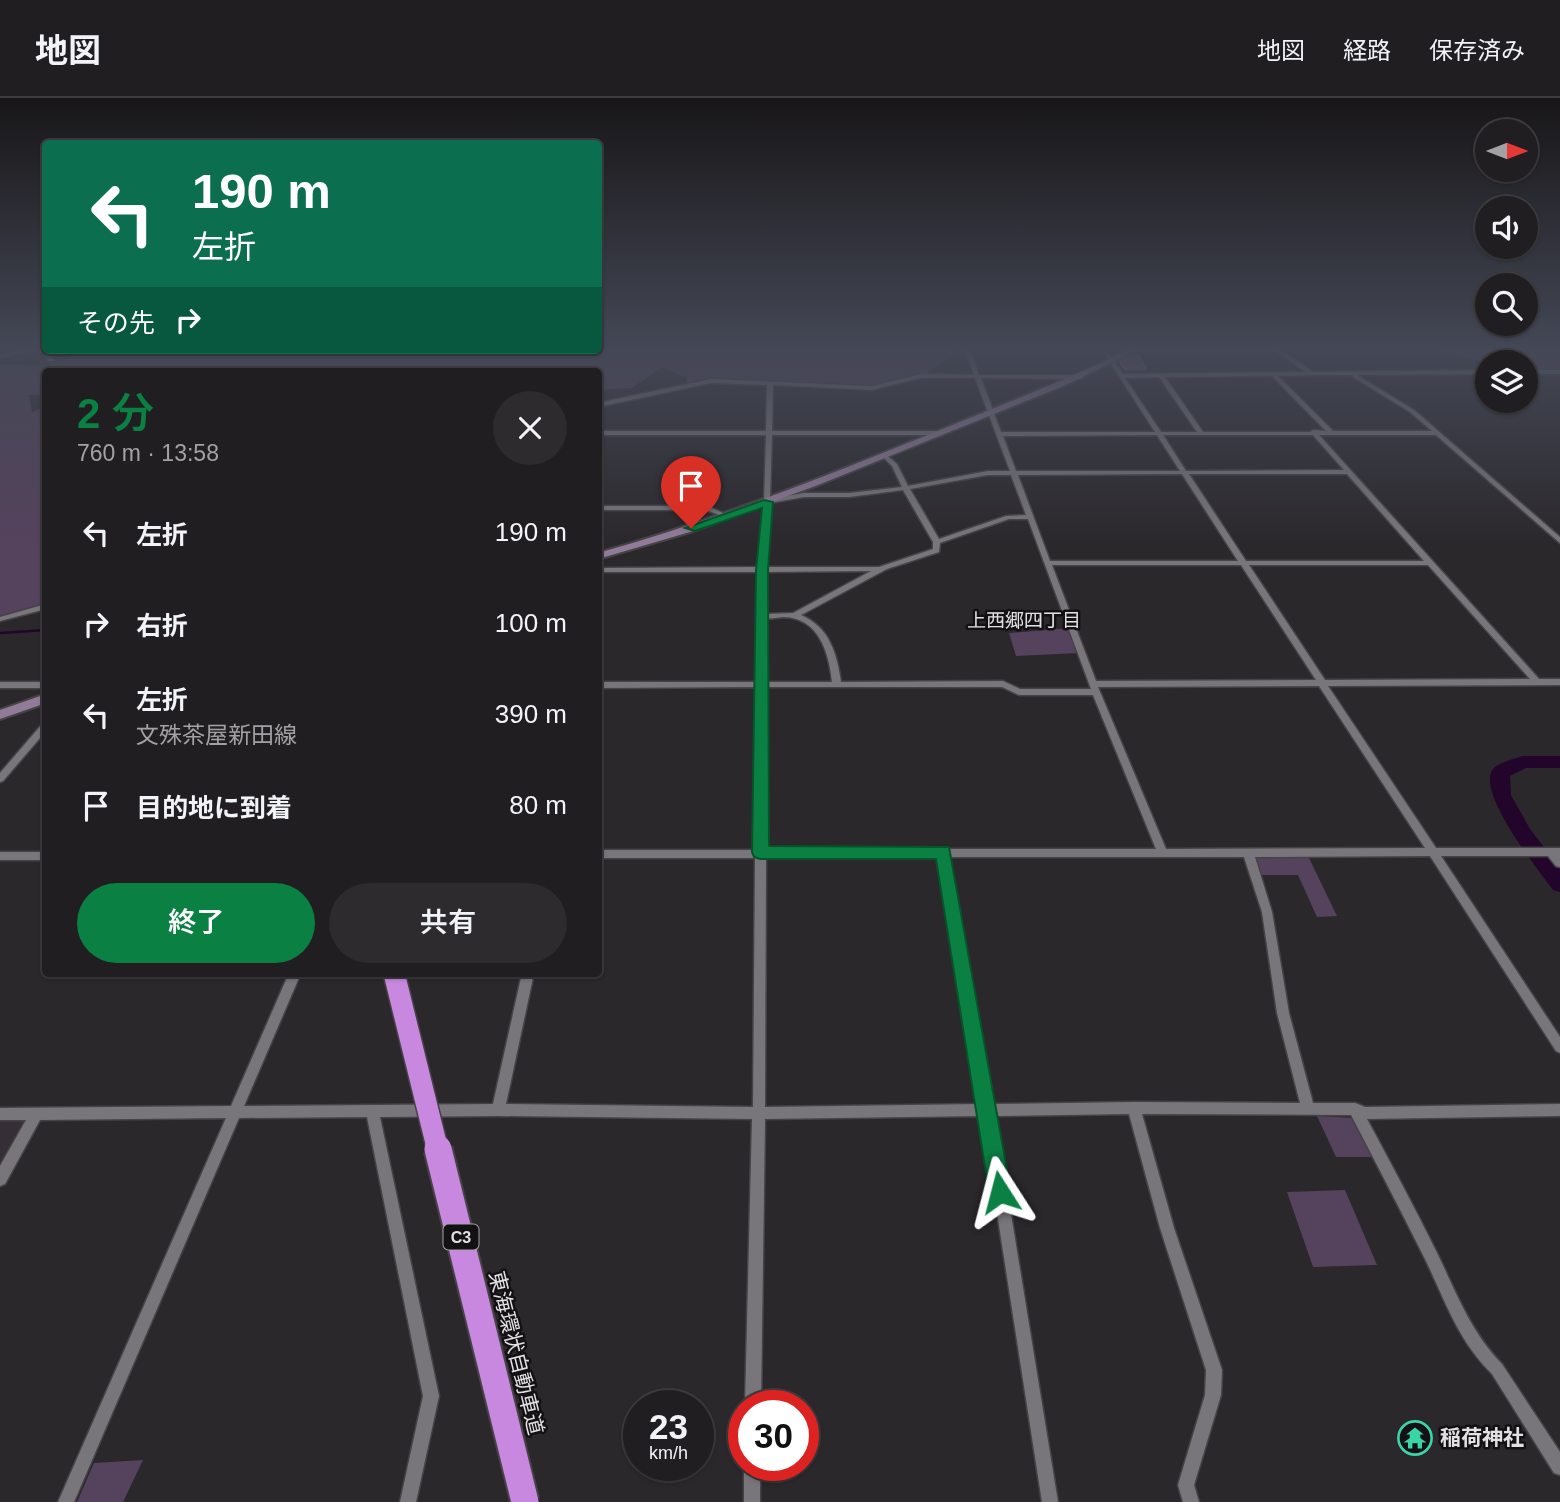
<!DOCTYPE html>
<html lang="ja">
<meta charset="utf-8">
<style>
body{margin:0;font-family:Helvetica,"Noto Sans JP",sans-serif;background:#2d2b2e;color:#f1f3f6;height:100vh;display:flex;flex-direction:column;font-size:26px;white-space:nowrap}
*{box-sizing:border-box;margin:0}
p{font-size:23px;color:#a2a2a5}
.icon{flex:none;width:38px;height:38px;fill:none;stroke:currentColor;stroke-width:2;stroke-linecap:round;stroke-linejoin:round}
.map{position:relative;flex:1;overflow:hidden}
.side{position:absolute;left:42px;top:270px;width:560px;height:609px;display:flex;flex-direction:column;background:#201e21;border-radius:7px;box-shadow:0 2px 5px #0004,0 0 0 2px #3d3c3f}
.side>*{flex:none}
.banner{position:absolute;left:42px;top:42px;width:560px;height:214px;border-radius:7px;box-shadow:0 2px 5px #0004,0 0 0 2px #3d3c3f;background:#0b6e4f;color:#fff;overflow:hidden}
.needle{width:46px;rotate:90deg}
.fabs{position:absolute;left:1475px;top:21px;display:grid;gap:14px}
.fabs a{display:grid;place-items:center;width:63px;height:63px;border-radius:50%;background:#201e21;box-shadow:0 2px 5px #0004,0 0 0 2px #3d3c3f;font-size:35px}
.speed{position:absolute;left:623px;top:1292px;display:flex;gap:14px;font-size:35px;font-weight:700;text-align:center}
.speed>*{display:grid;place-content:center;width:91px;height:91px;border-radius:50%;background:#201e21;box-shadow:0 2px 5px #0004,0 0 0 2px #3d3c3f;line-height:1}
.speed small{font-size:18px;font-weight:400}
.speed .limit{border:10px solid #d22;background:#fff;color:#111}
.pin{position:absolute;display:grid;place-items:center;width:60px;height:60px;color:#fff;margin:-72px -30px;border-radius:50% 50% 50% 0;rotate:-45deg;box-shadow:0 0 7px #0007}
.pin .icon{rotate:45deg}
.me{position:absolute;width:77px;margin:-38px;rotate:351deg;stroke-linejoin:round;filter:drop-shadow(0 0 5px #0008)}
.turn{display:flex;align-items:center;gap:24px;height:147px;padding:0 35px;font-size:32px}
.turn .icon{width:91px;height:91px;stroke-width:2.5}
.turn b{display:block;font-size:49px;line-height:60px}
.then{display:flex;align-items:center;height:66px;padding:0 35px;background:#0003;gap:14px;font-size:26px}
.round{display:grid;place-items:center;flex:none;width:74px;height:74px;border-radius:37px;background:#2d2b2e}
.summary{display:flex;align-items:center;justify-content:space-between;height:119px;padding:0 35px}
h1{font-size:42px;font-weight:600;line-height:52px;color:#0b8043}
.cta{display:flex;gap:14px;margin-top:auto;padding:14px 35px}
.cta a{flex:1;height:80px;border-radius:42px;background:#0b8043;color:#fff;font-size:28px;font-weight:600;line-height:80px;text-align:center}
.cta a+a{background:#2d2b2e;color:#f1f3f6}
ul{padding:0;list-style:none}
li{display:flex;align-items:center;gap:21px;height:91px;padding:0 35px}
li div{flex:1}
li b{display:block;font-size:26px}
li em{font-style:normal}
header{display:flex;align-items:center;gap:42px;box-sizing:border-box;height:98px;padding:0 35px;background:#201e21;border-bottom:2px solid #3d3c3f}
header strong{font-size:33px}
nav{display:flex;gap:38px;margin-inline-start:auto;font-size:24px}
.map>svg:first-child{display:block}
.built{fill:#352e37}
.green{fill:#55425c}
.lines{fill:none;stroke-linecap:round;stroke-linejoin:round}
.stream{stroke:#23052c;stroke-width:2.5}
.river{fill:#23052c;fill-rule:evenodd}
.highway-tunnel{stroke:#464447;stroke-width:10;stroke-dasharray:10 5;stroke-linecap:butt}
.street-casing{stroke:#454345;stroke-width:3}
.secondary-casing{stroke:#454345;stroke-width:4}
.highway-casing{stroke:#454345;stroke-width:3}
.street{fill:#79767b;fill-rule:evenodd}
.secondary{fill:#917b99;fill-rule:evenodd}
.highway{fill:#c988df;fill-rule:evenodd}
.highway-bridge-far1-casing{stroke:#454345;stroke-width:24;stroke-linecap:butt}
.highway-bridge-casing{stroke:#454345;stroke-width:31;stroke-linecap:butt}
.highway-bridge-far1{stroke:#c988df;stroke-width:21}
.highway-bridge{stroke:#c988df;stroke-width:27}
.wall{fill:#5c3e66}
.building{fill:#6a5074;stroke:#7d6685;stroke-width:2}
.route{fill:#0b8043;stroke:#07532c;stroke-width:2}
.labels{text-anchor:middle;stroke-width:5;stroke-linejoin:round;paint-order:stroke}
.shield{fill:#131113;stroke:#a4a2a4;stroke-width:2}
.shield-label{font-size:16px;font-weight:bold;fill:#e2e0e2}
.neighbourhood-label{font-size:19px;fill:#e2e0e2;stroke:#131113}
.near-street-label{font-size:21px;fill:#e2e0e2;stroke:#131113}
.near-poi-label{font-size:21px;font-weight:bold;fill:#e2e0e2;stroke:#131113;text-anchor:start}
</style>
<header>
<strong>地図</strong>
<nav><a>地図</a><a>経路</a><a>保存済み</a></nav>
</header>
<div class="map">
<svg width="1560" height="1404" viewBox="0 0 1560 1404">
<rect width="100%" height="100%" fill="#2b282c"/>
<polygon class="built" points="0,1021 23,1021 26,1027 0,1071"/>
<g class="green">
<path d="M599,250H961L927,275L905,284L879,289L725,283L690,288L685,286L687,280L662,269L632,290L608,291L599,295L598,273H46L45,296L29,297L32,314L45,309V506L0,521V267C17,266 68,274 72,254L64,252Z"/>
<polygon points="1422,250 1551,250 1560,256 1560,273 1526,273 1526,264 1488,264"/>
<polygon points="1071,530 1079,555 1016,558 1009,535"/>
<polygon points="1253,759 1309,760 1337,818 1317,819 1298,777 1260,777"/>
<polygon points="1317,1018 1354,1020 1373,1059 1336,1059"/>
<polygon points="1345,1092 1377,1167 1313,1169 1287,1094"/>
<polygon points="143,1362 123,1404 77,1404 94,1365"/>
</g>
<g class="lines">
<polyline class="stream" points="0,535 46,532"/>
<path class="river" d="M1523,658H1560V670H1526L1510,678L1511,697L1530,731L1560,770V794L1553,792C1539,773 1475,693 1493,671C1498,665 1515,660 1523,658Z"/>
<polyline class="highway-tunnel" points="51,261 60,273"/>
<g class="street-casing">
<g id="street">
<polygon points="34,250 44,250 0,260 0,256"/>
<path d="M963,250H969L966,252L972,256L979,277H1081L1084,279L1081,281L981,280L1001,334H1155L1101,250H1105L1123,276L1306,274L1275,253L1136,252L1134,250H1278L1313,274L1488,272V276L1357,277L1414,312L1560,439V445L1436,337H1319L1539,581H1560V587L1328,588L1436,750H1560V769L1556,768L1548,758H1441L1560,939V955L1556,953L1430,758L1255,759L1272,814L1289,915L1313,1005H1355L1365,1009L1560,1006V1018L1367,1021C1391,1066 1415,1110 1437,1155C1457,1196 1470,1233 1502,1266L1560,1354V1377L1554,1375L1492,1276C1457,1241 1446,1204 1425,1161C1401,1113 1376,1065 1351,1017L1142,1016L1174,1130L1222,1272L1221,1297L1194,1387L1199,1404H1183L1178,1387L1205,1297L1206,1272L1160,1130L1129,1016L995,1018L1058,1404H1042L982,1018L765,1021L761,1307H745L752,1021L498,1018L380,1019L439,1298L416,1404H400L423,1298L367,1019L239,1020L74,1404H58L226,1020L40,1022L5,1086L0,1088V1068L26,1022H0V1010L231,1008L289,875H301L244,1008L493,1006L522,875H534L506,1006L753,1009L755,760H598V752H755L757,589L598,590V584H757L758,474H598V470L759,469L764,404L766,337H598V333H766L767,287L711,285L598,309V305L711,281L872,288L921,276L974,277L967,257L960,252ZM1315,277H1353V279L1410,314L1432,333H1333L1278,278ZM1272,278L1326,333L1313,332L1310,334H1203L1165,279ZM1159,279L1197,334H1161L1125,280ZM921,280H975L1010,373H988L908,388L897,366L884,355L881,357L892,368L902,389L849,395H804L770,401L772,337H940L943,335L940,333H772L773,287L872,292ZM1157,337L1180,373H1016L1003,338ZM1163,337H1313L1344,372L1186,373ZM1182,376L1238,463H1050L1018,377ZM1189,376H1347L1424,463H1246ZM988,377H1011L1026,417L1006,418L939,441L910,391ZM903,392L933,444V451L879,469H766L770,405L804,399H849ZM1009,421H1028L1091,591H1020L1003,583L841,584C837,555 829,529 801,517L887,471L939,454L940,445ZM1052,467H1241L1316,582L1096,583ZM1249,467H1428L1530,581L1325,582ZM871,473L793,515L766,516V474ZM784,519C819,520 829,555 832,584H766V521ZM1319,588L1425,750L1166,751L1098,589ZM766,589H1002L1019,597H1093L1156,751H947L943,750L939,751L766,752ZM939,759L980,1006L765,1009L766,760ZM949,759H1244L1262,814L1277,915L1300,1005L1134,1004L993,1006Z"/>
<polygon points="1551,250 1557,250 1560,252 1560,256"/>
<rect x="1526" y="272" width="34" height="4"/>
<polygon points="598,408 707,408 730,418 727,420 706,412 598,412"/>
<polygon points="46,506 46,511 0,523 0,519"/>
<rect x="0" y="584" width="46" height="6"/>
<polygon points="46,624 46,633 3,683 0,684 0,675 43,625"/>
<rect x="0" y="754" width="46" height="8"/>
<rect x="744" y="1367" width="16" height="37"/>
</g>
</g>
<g class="secondary-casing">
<g id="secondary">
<path d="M1132,250H1141L1068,286L818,387L690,434L598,461V455C712,423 821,380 930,336C998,308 1066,283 1132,250Z"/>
<polygon points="46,596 46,605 0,621 0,612"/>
</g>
</g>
<g class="highway-casing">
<polygon id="highway" points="38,250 49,252 54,263 48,263"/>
</g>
<use href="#street" class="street"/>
<use href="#secondary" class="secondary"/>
<use href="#highway" class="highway"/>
<g class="highway-bridge-far1-casing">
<polyline id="highway-bridge-far1" points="394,875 438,1053"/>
</g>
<g class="highway-bridge-casing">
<polyline id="highway-bridge" points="438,1051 525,1404"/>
</g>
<use href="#highway-bridge-far1" class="highway-bridge-far1"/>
<use href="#highway-bridge" class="highway-bridge"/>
</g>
<polygon class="wall" points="1119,263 1146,270 1146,273 1124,273 1119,265"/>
<polygon class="building" points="1138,257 1146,270 1125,271 1119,263 1130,258"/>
<linearGradient id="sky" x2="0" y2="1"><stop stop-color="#181618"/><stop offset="0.56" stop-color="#444856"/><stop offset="1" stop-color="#444856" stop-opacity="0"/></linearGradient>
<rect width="1560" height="446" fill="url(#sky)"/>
<polygon class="route" points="764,402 773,404 768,472 769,748 949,749 1011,1094 1008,1102 1000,1106 992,1102 989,1094 936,761 760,761 754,759 752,754 756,472 762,410 695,433 685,430"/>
<defs>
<g id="temple-ring" transform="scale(1.75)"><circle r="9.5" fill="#131113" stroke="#3bd4a4" stroke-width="1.5"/><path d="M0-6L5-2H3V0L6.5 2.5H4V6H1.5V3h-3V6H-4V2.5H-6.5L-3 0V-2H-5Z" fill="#3bd4a4"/></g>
</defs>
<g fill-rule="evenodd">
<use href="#temple-ring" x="1415" y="1340"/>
</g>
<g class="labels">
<rect class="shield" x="443.5" y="1126.5" width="35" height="25" rx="5"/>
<g class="shield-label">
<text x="461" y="1145">C3</text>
</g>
<g class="neighbourhood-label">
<text x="1024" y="529">上西郷四丁目</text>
</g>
<g class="near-street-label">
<text transform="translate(516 1255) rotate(76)" y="7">東海環状自動車道</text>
</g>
<g class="near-poi-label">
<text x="1440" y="1347">稲荷神社</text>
</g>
</g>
</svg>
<div class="fabs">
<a><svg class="needle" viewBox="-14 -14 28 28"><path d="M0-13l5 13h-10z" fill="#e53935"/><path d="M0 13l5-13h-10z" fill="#a2a2a5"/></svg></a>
<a><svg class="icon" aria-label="sound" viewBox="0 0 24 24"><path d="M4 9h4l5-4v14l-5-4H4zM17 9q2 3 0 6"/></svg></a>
<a><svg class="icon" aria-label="search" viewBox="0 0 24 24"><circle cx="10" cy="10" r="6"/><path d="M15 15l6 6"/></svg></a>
<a><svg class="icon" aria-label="layers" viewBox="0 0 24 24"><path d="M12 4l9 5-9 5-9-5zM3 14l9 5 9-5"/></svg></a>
</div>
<div class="speed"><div>23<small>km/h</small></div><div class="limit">30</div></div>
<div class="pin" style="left:691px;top:430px;background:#d93025"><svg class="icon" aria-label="arrive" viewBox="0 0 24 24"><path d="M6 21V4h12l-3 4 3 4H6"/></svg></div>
<svg class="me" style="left:1000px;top:1094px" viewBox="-20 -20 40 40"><path d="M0-17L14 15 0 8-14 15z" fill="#0b8043" stroke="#fff" stroke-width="4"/></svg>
<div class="banner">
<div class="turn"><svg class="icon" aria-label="left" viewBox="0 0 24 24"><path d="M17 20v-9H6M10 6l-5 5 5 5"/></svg><div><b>190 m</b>左折</div></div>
<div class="then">その先<svg class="icon" aria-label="right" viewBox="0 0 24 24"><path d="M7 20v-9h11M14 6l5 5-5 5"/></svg></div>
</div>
<section class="side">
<div class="summary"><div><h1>2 分</h1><p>760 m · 13:58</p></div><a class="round"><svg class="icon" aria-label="close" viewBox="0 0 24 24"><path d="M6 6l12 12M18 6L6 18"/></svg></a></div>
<ul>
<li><svg class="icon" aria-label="left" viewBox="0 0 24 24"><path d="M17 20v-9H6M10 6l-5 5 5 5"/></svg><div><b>左折</b></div><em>190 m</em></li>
<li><svg class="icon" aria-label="right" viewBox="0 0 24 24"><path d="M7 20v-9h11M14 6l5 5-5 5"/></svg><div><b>右折</b></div><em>100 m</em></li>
<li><svg class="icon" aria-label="left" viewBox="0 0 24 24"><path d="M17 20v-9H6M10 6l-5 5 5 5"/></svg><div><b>左折</b><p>文殊茶屋新田線</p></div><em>390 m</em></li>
<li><svg class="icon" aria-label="arrive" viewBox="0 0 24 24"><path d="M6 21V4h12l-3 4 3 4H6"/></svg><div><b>目的地に到着</b></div><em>80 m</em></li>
</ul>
<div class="cta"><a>終了</a><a>共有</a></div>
</section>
</div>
